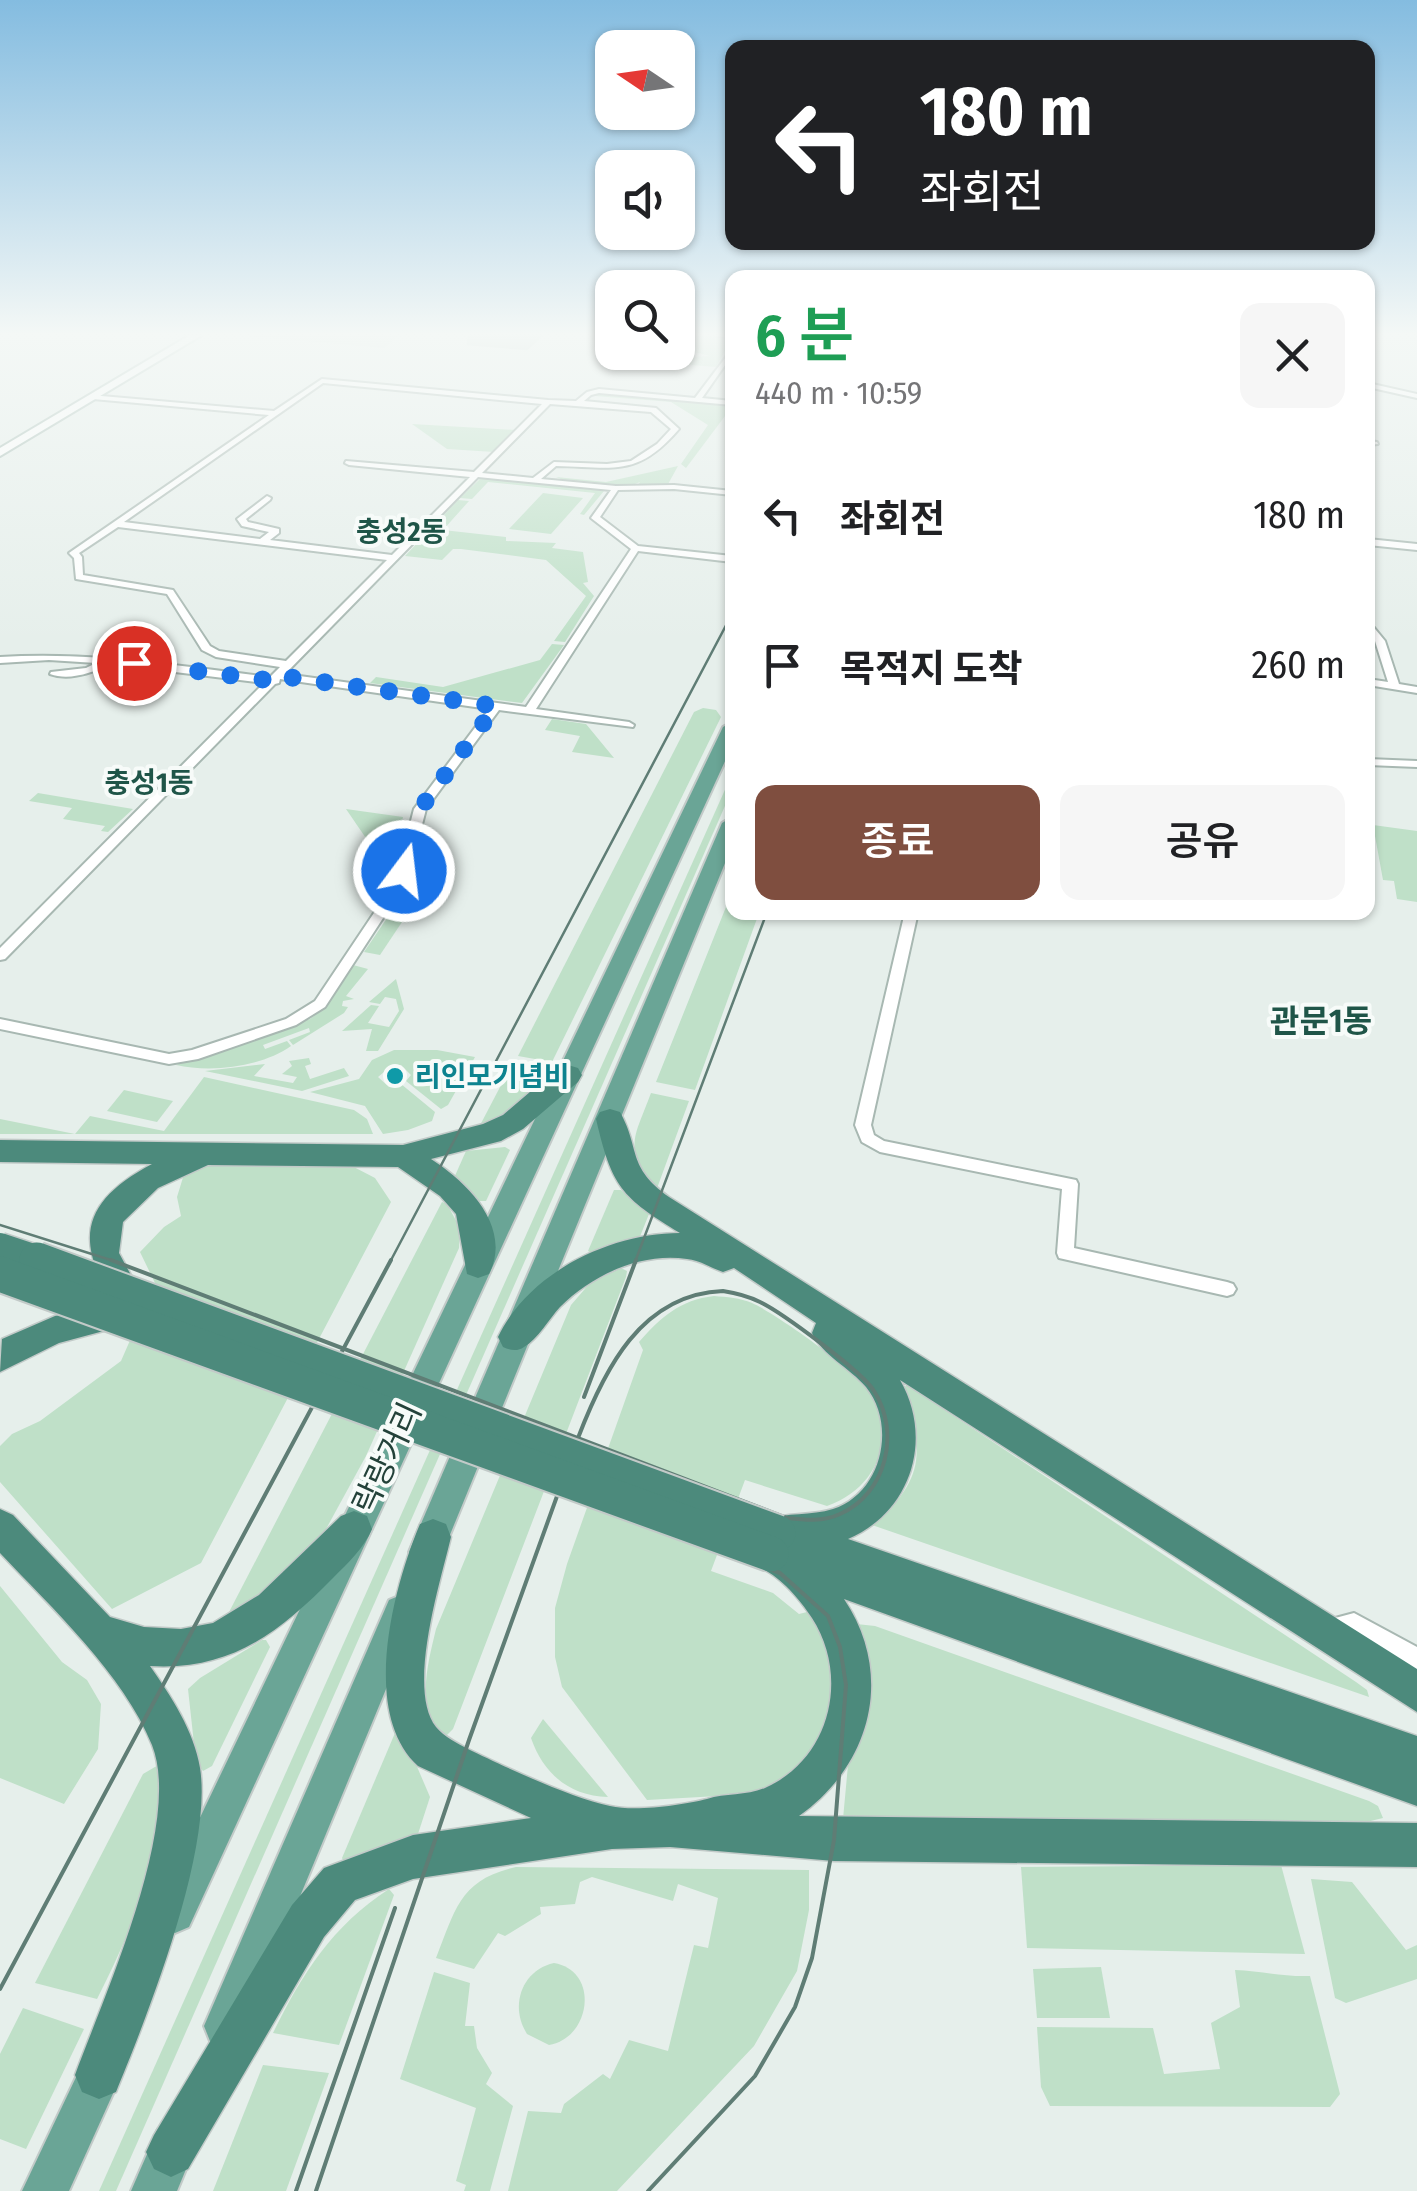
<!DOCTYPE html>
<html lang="ko">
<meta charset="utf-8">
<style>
body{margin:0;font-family:"Fira Sans Condensed","Noto Sans KR",sans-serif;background:#f6f6f6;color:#202124;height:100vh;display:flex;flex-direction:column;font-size:38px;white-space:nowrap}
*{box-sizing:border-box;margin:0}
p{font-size:32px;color:#757577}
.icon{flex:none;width:55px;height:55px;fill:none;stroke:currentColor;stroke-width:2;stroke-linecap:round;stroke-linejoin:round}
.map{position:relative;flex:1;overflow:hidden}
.panel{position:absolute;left:725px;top:270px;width:650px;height:650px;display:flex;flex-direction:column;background:#fff;border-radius:20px;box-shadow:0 2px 8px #0004}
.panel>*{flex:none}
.hud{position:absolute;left:725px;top:40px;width:650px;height:210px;border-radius:20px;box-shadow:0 2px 8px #0004;background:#202124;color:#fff;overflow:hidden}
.needle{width:65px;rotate:283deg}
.tools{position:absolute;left:595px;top:30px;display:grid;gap:20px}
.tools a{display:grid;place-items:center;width:100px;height:100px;border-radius:20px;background:#fff;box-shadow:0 2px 8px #0004;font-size:50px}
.pin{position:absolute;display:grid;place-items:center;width:85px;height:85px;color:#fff;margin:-42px;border:5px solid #fff;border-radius:50%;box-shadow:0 2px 10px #0007}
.me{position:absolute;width:110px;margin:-55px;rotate:15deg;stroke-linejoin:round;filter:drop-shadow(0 0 8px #0008)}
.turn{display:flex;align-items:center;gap:35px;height:210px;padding:0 30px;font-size:45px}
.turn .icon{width:130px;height:130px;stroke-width:2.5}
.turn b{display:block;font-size:70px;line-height:85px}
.round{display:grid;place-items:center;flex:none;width:105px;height:105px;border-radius:20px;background:#f6f6f6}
.head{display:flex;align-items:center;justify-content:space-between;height:170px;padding:0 30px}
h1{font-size:60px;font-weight:600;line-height:75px;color:#1e9e55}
.cta{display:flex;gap:20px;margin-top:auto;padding:20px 30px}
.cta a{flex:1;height:115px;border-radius:20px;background:#7f4e3f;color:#fff;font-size:40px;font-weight:600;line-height:115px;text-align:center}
.cta a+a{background:#f6f6f6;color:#202124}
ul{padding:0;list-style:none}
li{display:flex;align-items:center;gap:30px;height:150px;padding:0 30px}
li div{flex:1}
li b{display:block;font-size:38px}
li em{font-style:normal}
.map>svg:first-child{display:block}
.built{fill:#d4dfda}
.green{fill:#bfe0c8}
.building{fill:#bbcac4;stroke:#b8c9c2;stroke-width:2.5}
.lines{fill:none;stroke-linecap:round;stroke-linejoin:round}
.minor-casing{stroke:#a8b8b2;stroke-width:4}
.secondary-casing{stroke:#a4bbb3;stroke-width:4}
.primary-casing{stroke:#c2cac8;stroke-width:4}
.trunk-casing{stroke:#c2cac8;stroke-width:3}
.minor{fill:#fff;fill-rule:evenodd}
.secondary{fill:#fff;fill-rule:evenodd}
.primary{fill:#6aa596;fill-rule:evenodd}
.trunk{fill:#4c8a7c;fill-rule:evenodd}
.tram-far1{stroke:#5f7d75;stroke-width:2.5}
.tram{stroke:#5f7d75;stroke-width:4}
.trunk-bridge-far1-casing{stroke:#c2cac8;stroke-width:31;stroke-linecap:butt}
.trunk-bridge-casing{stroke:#c2cac8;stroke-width:39;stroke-linecap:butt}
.trunk-bridge-far1{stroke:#4c8a7c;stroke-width:28}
.trunk-bridge{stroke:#4c8a7c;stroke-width:35}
.route{stroke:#1a73e8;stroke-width:18;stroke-dasharray:0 32.4}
.culture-dot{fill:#0f9aa8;stroke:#f7fbf9;stroke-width:4}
.labels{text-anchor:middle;stroke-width:8;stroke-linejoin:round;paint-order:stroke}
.far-quarter-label{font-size:28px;font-weight:bold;fill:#1f5548;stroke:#f7fbf9}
.culture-label{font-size:28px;font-weight:bold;fill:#0d838f;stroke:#f7fbf9;text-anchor:start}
.quarter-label{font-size:32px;font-weight:bold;fill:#1f5548;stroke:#f7fbf9}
.near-street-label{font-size:32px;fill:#24423a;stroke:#f7fbf9}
</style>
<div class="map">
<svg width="1417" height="2191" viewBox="0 0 1417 2191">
<rect width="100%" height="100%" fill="#e6efeb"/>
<polygon class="built" points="237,335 400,335 384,348"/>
<g class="green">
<polygon points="678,335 732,338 716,367 667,363 671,358 710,356 678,348"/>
<polygon points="600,393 727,406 731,408 686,468 681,464 708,425 671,402 595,396"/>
<polygon points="412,424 516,430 494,452 447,449"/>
<path d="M678,466L667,486H637L640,482C621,492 575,486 556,477L606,482Z"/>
<polygon points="482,477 599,489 604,491 584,515 580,514 595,493 488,482 472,499 460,498"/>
<polygon points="543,493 583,498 551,534 509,529"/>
<polygon points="458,500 469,501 443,530 506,537 506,541 556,543 552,548 583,552 588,582 583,583 594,596 565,642 554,641 586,596 546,560 461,549 453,549 442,560 405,556"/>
<polygon points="552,644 564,645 522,703 370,683 376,677 443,687 540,660"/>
<polygon points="703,708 716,710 721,717 552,1062 518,1056 694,712"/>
<polygon points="552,719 586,724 614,758 572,752 580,736 545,730"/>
<polygon points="732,774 732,790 116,2191 99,2191"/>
<polygon points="38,793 133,809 108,832 101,831 105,826 63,819 72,808 29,801"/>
<polygon points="346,809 403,817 393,860 383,863"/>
<polygon points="1373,825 1417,831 1417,902 1397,899 1394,881 1383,880"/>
<polygon points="732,892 732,912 759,913 695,1090 656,1082"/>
<polygon points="408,894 420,895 380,955 364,952 400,899"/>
<path d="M353,965L368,969L346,996L354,999L343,1001L342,1006L348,1007L344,1013L293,1045L289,1040L310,1032L309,1028L263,1045L265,1049L287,1041L291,1046C261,1067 212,1073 176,1065L310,1019L322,1010Z"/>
<polygon points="396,979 404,1009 378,1051 366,1051 372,1029 342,1031 371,1005 379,1006 368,1023 389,1027 399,1011 396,999 385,997 380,1004 369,1002"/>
<polygon points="394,1050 437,1050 475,1057 448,1105 441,1109 406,1081 411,1075 401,1065 390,1067 378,1077 389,1087 401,1084 435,1112 432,1121 408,1130 383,1134 365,1106 310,1092 359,1079 372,1060"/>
<polygon points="309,1058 311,1064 305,1066 310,1079 344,1068 349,1076 302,1091 205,1071 265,1064 254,1076 293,1083 297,1077 282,1074 292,1066 289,1061"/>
<polygon points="511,1066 547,1073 536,1097 477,1131"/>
<polygon points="204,1077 354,1110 367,1119 373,1134 0,1134 0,1119 75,1134 90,1116 164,1131"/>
<polygon points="124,1090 173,1101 157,1122 107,1111"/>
<path d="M651,1093L689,1101L656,1191L650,1189C626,1142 633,1141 651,1093Z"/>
<polygon points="505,1147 510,1150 486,1201 479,1201 454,1178 466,1151"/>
<polygon points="213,1165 350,1165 375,1178 391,1202 201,1563 112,1609 0,1482 0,1446 12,1434 40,1421 121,1361 155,1283 140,1252 164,1227 181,1216 177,1197 185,1171"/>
<polygon points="614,1190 621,1190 649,1214 639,1239 593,1254 588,1251"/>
<polygon points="442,1202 447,1204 460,1228 459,1248 366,1456 314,1551 291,1579 228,1614"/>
<path d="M621,1268L627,1271L626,1277L453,1729L445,1737C414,1711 428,1663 436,1629L571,1305L590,1283Z"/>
<path d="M714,1296C727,1297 740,1298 752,1303C773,1312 849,1366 864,1384C901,1430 880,1488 827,1506L745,1480L711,1571L773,1593L799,1614L811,1611L838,1673L825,1739L780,1789L754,1794L647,1800L562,1687L555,1657V1608L567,1564L643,1350L639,1342C661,1317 680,1300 714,1296Z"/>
<path d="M907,1385L1356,1682L1367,1690L1369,1697L872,1525C926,1480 924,1451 903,1388Z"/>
<polygon points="0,1586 62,1662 87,1680 101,1704 98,1749 64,1804 0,1778"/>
<polygon points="847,1623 875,1626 1369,1801 1378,1806 1383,1818 1358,1824 843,1819 848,1765 857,1734"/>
<polygon points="262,1640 266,1640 270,1647 212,1766 203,1771 196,1762 188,1689 200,1678"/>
<path d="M543,1719L608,1797C569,1796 543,1773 531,1738Z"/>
<polygon points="395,1733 403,1734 430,1797 417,1837 345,1864 342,1858"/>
<path d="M160,1764C172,1840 131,1932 97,1999L35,1983L143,1774Z"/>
<polygon points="1281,1865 1305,1954 1027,1948 1021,1867"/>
<path d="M516,1867L809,1870V1910L797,1971L754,2046L617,2191H508L528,2111L561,2113L564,2104L603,2074L610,2079L629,2040L668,2051L694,1945L708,1948L718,1898L678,1884L673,1901L592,1877L580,1882L575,1904L540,1907L541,1914L505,1936L498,1933L474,1969L436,1958C455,1910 460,1879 516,1867Z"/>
<polygon points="1311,1879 1352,1882 1406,1950 1417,1945 1417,1979 1346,2003 1335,1998"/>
<path d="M389,1889L394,1895L339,2045L273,2033C301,1975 333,1925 389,1889Z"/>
<path d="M554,1963C600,1971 591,2038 549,2045L527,2034C509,2006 522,1970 554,1963Z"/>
<polygon points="1101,1967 1110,2018 1037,2018 1033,1969"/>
<path d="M1235,1970C1261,1971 1284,1977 1310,1976L1340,2094L1330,2107L1050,2106L1041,2087L1037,2027L1153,2028L1164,2074L1220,2069L1211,2023L1240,2007Z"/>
<polygon points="434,1972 470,1983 465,2026 474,2026 477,2048 492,2073 486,2084 513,2106 490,2191 464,2191 466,2185 456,2181 476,2108 400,2079"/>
<polygon points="23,2008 84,2029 26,2149 0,2139 0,2054"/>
<polygon points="263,2065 329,2073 286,2191 213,2191"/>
</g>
<polygon class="building" points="469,335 542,335 527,349 468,344"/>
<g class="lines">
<g class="minor-casing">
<g id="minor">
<polygon points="715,335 732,335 732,339"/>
<path d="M732,349V355L702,398L732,401V405L599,393L591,395L584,401L656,408L679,429C637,478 614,467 556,466L541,479L616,486L674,485L732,491V495L674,489L618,490L600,517L638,546L732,556V562L638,551L536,709L629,722L634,725L633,727L499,710L426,809L410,871L400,892L325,1007L296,1025L198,1059L169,1064L0,1029V1019L169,1054L192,1050L286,1019L315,1001L388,892L398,871L414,809L489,709L280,679L279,683L275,684L5,959L0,960V948L264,683L110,664C92,673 69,681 50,674L51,672L86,668L96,663L49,660L0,663V657C91,651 180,666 270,677L280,667L216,657L202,650L167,594L76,579L74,558L69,553L269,415L93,399L90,395L274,411L322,379L548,400L576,401L587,392L599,389L695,398ZM323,383L542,404L474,472L346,461L345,463L349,465L470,477L392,555L270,540L279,533V529L248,522L246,519L270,500L271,498L267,496L237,519L242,526L269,532L260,539L124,522ZM550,404L651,412L671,429L657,444L631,461L607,464L554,462L533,478L482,473ZM478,477L611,490L591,518L631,549L526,707L285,674ZM118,527L387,560L286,661L219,651L210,646L173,590L83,575L82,557L79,553Z"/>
<polygon points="1368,383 1417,394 1417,398 1368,387"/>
<polygon points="1368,441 1377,442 1378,444 1368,445"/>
<polygon points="1368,539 1417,544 1417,550 1368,545"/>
<polygon points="1368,623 1371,624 1385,641 1399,684 1417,687 1417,693 1368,685 1368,679 1388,682 1375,641 1368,632"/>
<polygon points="1368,759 1417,761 1417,767 1368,765"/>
<polygon points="905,912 918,912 871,1125 874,1135 884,1141 1076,1180 1078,1184 1074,1248 1227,1282 1233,1284 1236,1289 1233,1294 1227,1296 1059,1258 1057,1253 1062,1189 880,1152 862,1142 855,1125"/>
<polygon points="1354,1613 1417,1647 1417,1670 1352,1634 1331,1639 1324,1635 1320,1628 1324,1621"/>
</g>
</g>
<g class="secondary-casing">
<polygon id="secondary" points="190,335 202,335 0,456 0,448"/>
</g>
<g class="primary-casing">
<g id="primary">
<polygon points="732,722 732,746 189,1927 175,1933 161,1927 155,1913 161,1899 723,727"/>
<polygon points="732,817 732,846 438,1564 426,1569 414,1564 409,1552 414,1540 722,823"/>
<polygon points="401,1595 413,1600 418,1612 240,2041 225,2047 210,2041 204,2026 389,1600"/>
<polygon points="103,2045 118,2052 125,2067 69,2191 22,2191 88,2052"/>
<polygon points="174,2123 190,2129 196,2145 177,2191 131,2191 158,2129"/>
</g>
</g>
<g class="trunk-casing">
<g id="trunk">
<path d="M568,1065L578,1068L582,1075L578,1082L523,1129L501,1141L431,1159C467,1182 513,1227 489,1274L478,1278L467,1274L456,1214L440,1196L398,1167L208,1165L158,1188L123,1222L119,1253L138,1288L133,1297L122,1301L111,1297C72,1235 88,1198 152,1164L0,1162V1140L403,1145L483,1124L503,1115L558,1068Z"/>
<path d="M610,1109L620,1112C641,1150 626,1166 669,1197L1417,1669V1712L900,1380C934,1439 911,1512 848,1539L1417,1736V1806L844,1599C895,1675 871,1765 799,1816L1417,1823V1867L834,1861L670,1847L612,1849L413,1879L355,1900L324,1937L188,2169L171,2177L154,2169L146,2152L154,2135L292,1905L324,1868L413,1835L531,1818L418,1766C360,1713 393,1588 420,1524L433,1519L446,1524L451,1537C441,1580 406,1689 436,1727C444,1737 457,1743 468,1749C505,1767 571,1798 610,1806C636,1812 683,1805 707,1799C726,1793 749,1796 767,1787C832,1757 849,1675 812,1618C799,1598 779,1575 758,1567L752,1554L762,1539L760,1533L765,1520C787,1512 811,1516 833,1509C882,1493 897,1425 866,1387C850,1368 822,1355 812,1333L816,1323L734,1268L723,1272C711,1268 700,1260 687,1259C641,1252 592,1275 560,1307C549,1319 538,1339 524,1347C517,1352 510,1350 503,1347L498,1337C529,1272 611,1233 680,1233C621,1197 612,1187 596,1119L600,1112Z"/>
<polygon points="115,1301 126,1305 131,1315 126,1325 59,1343 0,1372 2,1339 55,1316"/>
<path d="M0,1509L13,1515L110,1617L144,1627L181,1629L213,1623L259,1595L341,1516L354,1511L367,1516L372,1529C364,1548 348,1563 333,1578C279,1633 230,1671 150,1666C171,1696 194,1731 200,1768C213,1850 148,2014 116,2092L99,2099L82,2092L75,2075C104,1996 183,1823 152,1745C124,1675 51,1607 0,1553Z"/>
</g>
</g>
<use href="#minor" class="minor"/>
<use href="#secondary" class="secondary"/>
<use href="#primary" class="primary"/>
<use href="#trunk" class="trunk"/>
<g class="tram-far1">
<polyline points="0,1225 117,1262"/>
<polyline points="390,1262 732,614"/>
<polyline points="635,1262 767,912"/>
</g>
<g class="tram">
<polyline points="111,1260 578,1438"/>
<polyline points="0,1289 780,1573 828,1616 840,1647 846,1685 834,1840 812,1958 795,2007 755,2076 648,2191"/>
<path d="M723,1291C736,1293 748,1296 760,1302C781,1312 863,1372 874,1391C901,1433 886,1494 840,1514C823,1522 805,1520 787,1518L578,1438C604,1370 641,1294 723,1291Z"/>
<polyline points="584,1397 636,1260"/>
<polyline points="0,1989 391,1260"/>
<polyline points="296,2191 395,1908"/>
<polyline points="316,2191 469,1740 578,1438"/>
</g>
<g class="trunk-bridge-far1-casing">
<polyline id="trunk-bridge-far1" points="0,1247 45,1262"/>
</g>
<g class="trunk-bridge-casing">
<g id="trunk-bridge">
<polyline points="37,1260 778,1533"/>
<polyline points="0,1274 771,1554"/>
</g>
</g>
<use href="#trunk-bridge-far1" class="trunk-bridge-far1"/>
<use href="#trunk-bridge" class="trunk-bridge"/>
</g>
<linearGradient id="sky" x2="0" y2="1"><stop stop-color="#84bce0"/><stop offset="0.52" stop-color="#f4f8f6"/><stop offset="1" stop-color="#f4f8f6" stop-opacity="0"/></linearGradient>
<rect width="1417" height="642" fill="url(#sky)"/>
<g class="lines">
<polyline class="route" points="134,663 275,681 280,676 496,706 420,809 404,871"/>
</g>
<circle class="culture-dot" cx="395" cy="1076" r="10"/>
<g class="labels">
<g class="far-quarter-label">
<text x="401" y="541">충성2동</text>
<text x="149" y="792">충성1동</text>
</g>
<g class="culture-label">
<text x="415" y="1086">리인모기념비</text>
</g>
<g class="quarter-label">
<text x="1321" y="1032">관문1동</text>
</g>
<g class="near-street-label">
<text transform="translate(387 1458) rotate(-65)" y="11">락랑거리</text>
</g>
</g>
</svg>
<div class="tools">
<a><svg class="needle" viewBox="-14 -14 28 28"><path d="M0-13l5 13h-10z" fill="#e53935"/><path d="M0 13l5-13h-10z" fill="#757577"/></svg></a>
<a><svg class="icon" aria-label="sound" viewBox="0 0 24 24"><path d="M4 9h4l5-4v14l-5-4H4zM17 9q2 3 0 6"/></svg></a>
<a><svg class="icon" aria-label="search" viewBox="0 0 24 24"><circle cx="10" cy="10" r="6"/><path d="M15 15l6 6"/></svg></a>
</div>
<div class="pin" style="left:134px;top:663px;background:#d93025"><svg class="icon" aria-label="arrive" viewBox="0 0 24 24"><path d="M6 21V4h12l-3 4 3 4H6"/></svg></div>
<svg class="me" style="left:404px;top:871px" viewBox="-20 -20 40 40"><circle r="17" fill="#1a73e8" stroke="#fff" stroke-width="3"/><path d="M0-11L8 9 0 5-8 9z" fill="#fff"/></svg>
<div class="hud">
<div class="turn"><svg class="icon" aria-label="left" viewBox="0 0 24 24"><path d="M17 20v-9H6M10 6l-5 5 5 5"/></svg><div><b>180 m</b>좌회전</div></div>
</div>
<section class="panel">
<div class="head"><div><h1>6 분</h1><p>440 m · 10:59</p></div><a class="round"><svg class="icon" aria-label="close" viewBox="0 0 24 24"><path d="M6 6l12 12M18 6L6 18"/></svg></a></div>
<ul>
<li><svg class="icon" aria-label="left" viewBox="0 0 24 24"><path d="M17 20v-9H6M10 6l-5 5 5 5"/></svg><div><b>좌회전</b></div><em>180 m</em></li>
<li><svg class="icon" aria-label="arrive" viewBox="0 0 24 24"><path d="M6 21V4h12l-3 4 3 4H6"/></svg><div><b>목적지 도착</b></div><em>260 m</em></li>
</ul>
<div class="cta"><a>종료</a><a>공유</a></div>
</section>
</div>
